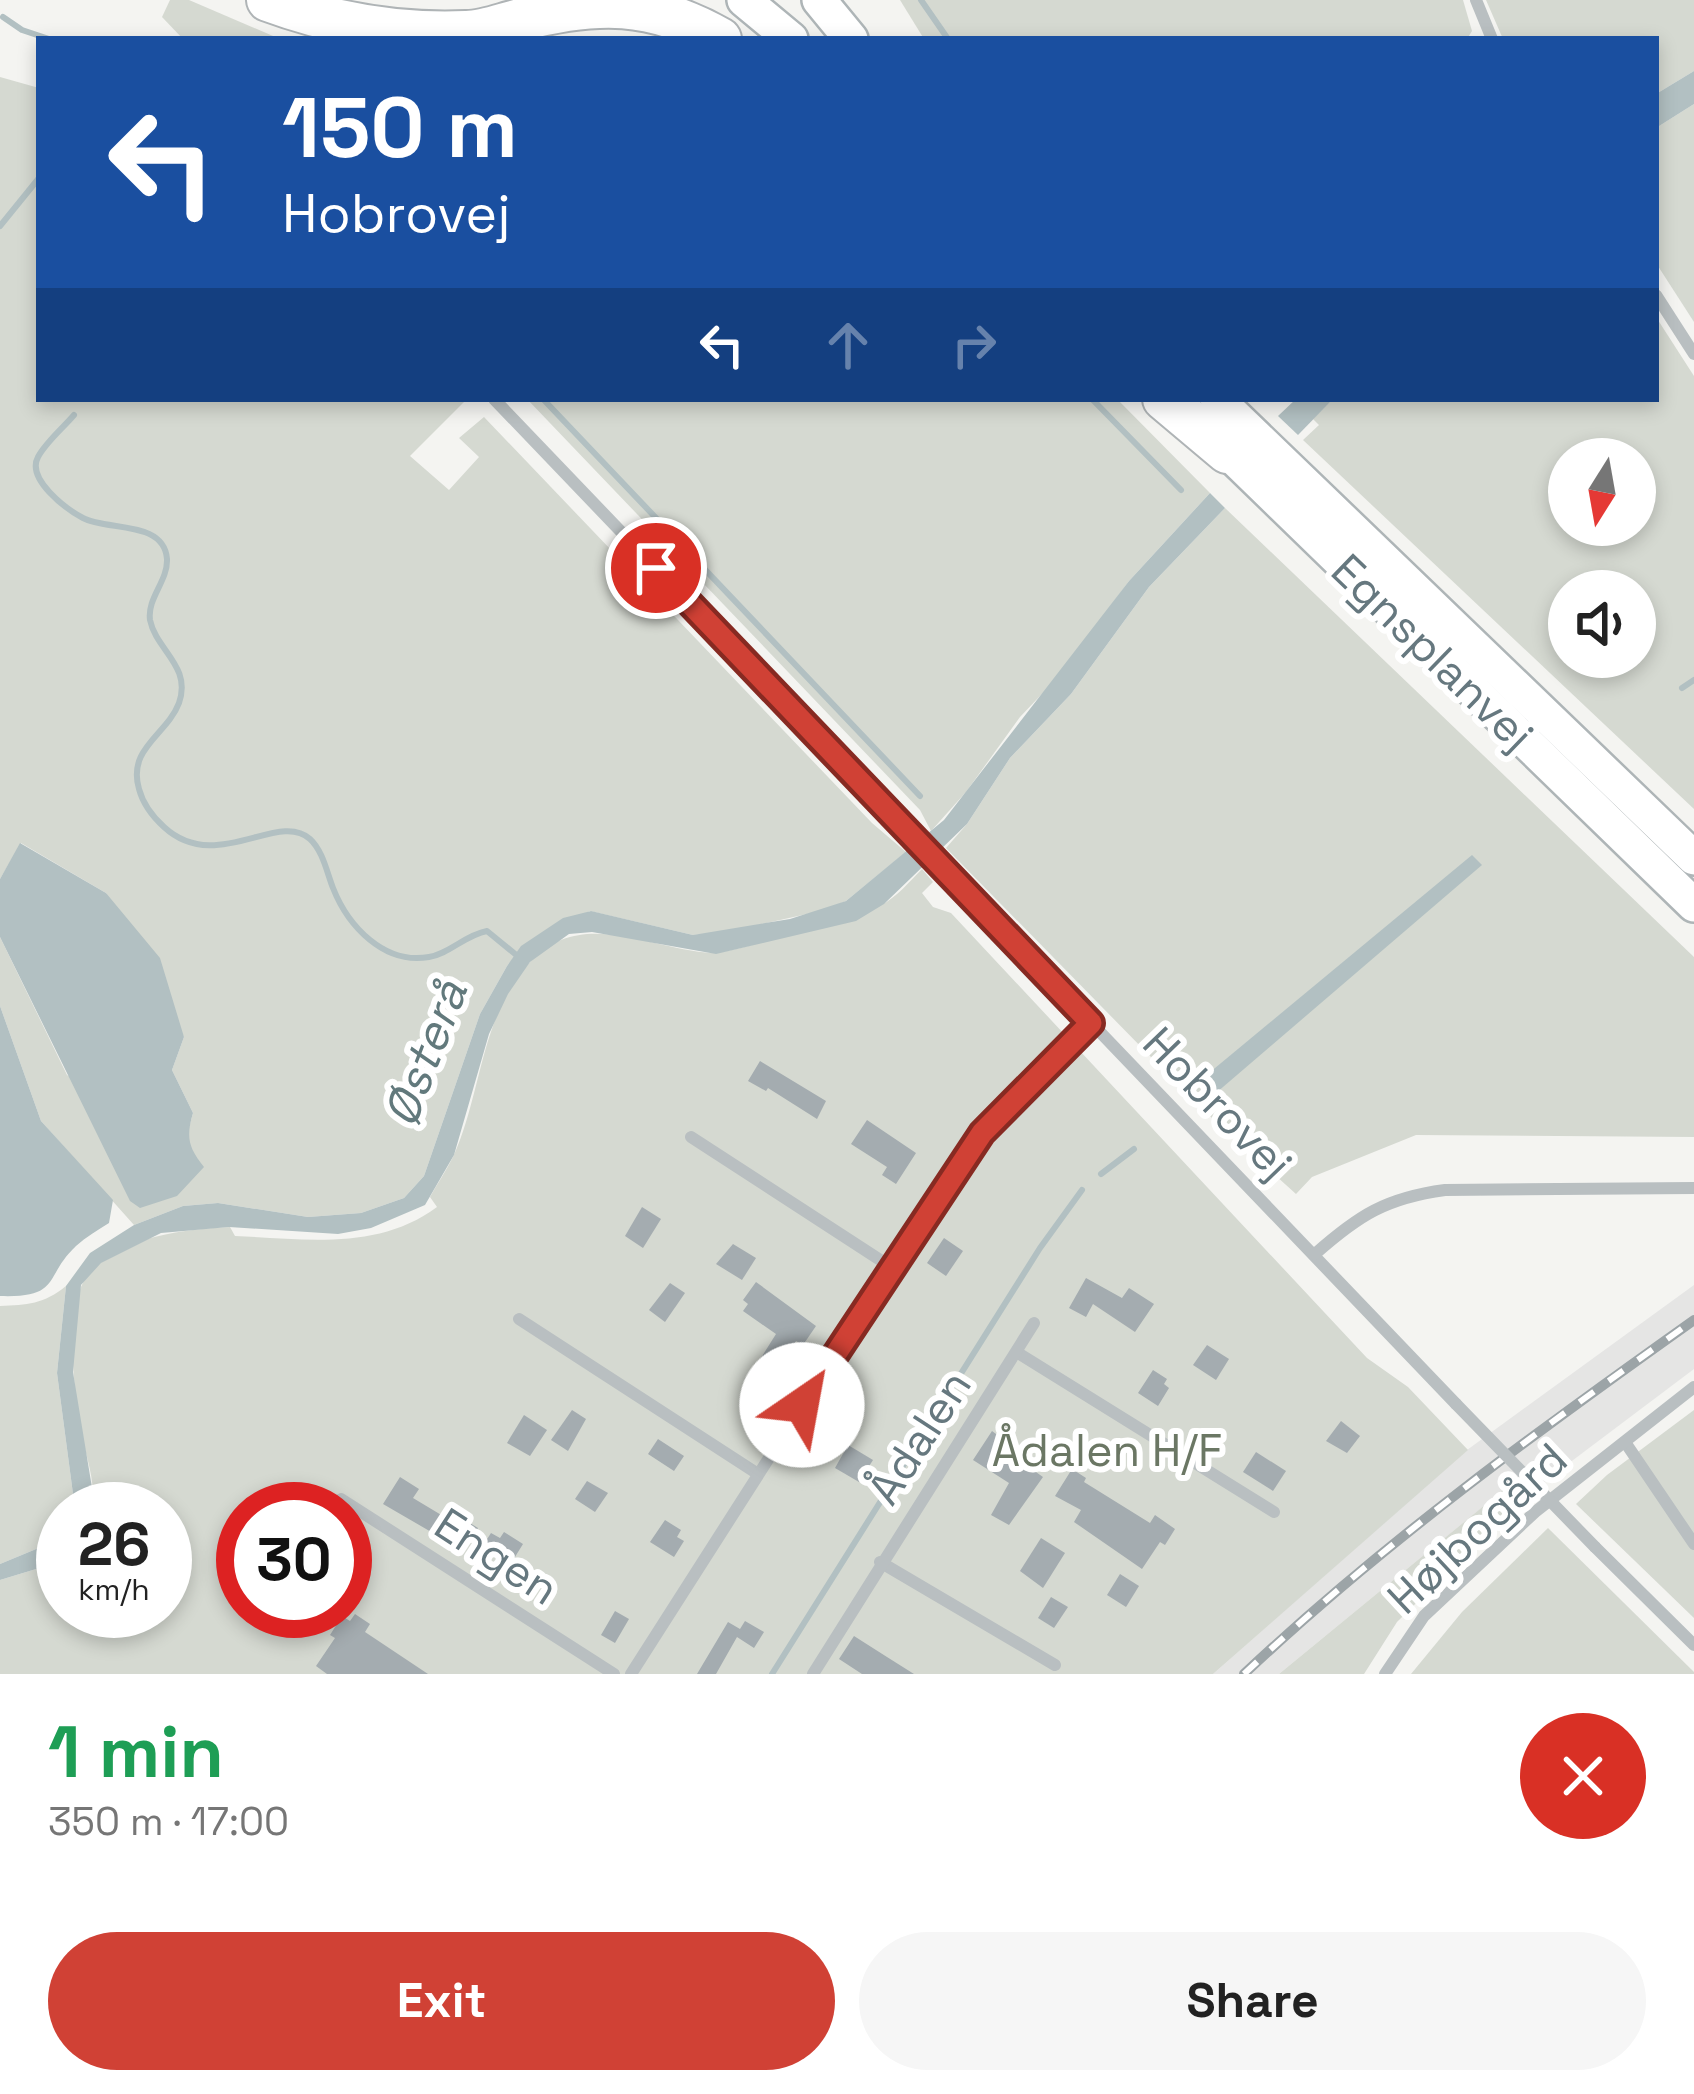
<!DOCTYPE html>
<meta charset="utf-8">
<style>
body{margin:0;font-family:"Space Grotesk",sans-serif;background:#f6f6f6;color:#222;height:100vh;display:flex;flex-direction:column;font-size:45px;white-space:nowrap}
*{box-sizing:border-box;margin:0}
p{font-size:39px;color:#767676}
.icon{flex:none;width:66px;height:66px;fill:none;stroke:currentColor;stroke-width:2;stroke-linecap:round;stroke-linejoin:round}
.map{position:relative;height:1674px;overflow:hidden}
.sheet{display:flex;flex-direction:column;background:#fff;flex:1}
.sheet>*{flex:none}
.top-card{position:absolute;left:36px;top:36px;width:1623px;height:366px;border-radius:0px;box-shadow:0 6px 18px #0003;background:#1a4fa0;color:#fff;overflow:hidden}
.needle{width:78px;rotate:191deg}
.fabs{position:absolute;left:1548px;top:438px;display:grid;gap:24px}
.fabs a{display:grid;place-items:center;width:108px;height:108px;border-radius:50%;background:#fff;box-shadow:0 6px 18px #0003;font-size:60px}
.speed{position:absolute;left:36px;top:1482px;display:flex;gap:24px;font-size:60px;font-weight:700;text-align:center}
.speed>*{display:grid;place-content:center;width:156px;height:156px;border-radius:50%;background:#fff;box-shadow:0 6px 18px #0003;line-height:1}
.speed small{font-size:30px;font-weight:400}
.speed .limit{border:18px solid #d22;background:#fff;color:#111}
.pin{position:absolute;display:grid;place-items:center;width:102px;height:102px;color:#fff;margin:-51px;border:6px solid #fff;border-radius:50%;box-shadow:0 3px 12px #0007}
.me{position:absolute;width:132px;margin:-66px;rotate:33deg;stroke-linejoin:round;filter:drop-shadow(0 0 9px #0008)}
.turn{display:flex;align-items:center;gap:42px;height:252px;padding:0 48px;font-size:54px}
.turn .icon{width:156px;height:156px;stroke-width:2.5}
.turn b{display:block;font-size:84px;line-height:102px}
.lanes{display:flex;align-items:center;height:114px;padding:0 48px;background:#0003;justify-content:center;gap:60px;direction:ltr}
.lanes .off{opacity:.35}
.round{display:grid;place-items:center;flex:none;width:126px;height:126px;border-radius:63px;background:#f6f6f6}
.headline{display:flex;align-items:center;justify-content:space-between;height:204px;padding:0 48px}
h1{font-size:72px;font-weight:700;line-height:90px;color:#1e9e55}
.cta{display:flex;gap:24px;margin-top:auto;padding:24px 48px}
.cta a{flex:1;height:138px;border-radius:72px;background:#d04135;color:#fff;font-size:48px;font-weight:700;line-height:138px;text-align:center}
.cta a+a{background:#f6f6f6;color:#222}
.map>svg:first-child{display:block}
.built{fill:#e5e5e4}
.green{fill:#d5d9d1;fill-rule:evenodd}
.water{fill:#b2c0c2}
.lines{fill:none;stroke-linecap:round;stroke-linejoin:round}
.stream{stroke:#b2c0c2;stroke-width:6}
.building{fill:#a4acb0}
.secondary-casing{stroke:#aeb5b7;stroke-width:38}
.highway-casing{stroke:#afb4b6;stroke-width:46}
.street{stroke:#b9bfc1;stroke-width:12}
.secondary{stroke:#fff;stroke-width:33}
.highway{stroke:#fff;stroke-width:42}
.rail-casing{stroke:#9ca4a7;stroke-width:10}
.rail{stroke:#fff;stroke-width:6;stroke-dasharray:18;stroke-linecap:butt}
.street-bridge{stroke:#b9bfc1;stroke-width:12}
.route-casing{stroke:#872a22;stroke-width:30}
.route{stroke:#d04135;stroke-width:21}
.labels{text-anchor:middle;stroke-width:12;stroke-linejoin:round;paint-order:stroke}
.street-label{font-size:45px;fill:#66787f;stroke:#fff}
.park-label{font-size:45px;fill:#6b7764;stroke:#fff}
.water-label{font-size:48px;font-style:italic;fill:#62797c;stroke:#fff}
</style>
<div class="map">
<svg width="1694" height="1674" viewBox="0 0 1694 1674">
<rect width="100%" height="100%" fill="#f4f4f1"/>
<polygon class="built" points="1694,1285 1694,1369 1520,1500 1507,1487 1279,1674 1213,1674 1467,1450"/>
<g class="green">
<polygon points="170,0 189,0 280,39 183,39 162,17"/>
<polygon points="900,0 1463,0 1472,31 1467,39 924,39"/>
<polygon points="1486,0 1694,0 1694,71 1656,94 1656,39 1503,39"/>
<polygon points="0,77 39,88 39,399 467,399 410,456 449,490 479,457 459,438 484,417 872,823 906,852 846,901 825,910 721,933 693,935 590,911 522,946 507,966 480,1014 424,1176 404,1198 361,1213 308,1217 218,1203 183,1206 134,1225 41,1121 0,1006 0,937 67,1075 190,1150 187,1135 193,1113 172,1070 184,1037 106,893 21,843 0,879"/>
<polygon points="1694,104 1694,322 1656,263 1656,128"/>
<path d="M1656,317L1694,376V809L1303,440L1319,425L1313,419L1333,399H1656ZM1569,459H1635V525H1569ZM1569,591H1635V657H1569Z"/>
<polygon points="527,399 1117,399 1210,493 1129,581 1058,677 1020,717 966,792 931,831 920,810"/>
<polygon points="1225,508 1694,957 1694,1137 1416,1135 1312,1177 1296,1194 1201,1108 946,848 967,824 1010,758 1071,694 1149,587"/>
<path d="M922,869L933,882L922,893L933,907L951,913L1367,1358L1408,1387L1468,1450L1213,1674H0V1580L46,1566L63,1554V1611H165V1509H91C98,1483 84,1453 80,1426C74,1388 66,1324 81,1287C101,1238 184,1229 230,1227L235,1236C304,1239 378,1251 437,1207L430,1197C437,1184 446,1171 453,1157C482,1094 480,1016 530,962C582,906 650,950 713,953C730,954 861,914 881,905C896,898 910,881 922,869ZM243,1509H345V1611H243Z"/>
<path d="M66,1286L57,1373L75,1509H63V1529L41,1547L0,1564V1306C27,1305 44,1304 66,1286Z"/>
<polygon points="1694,1410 1694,1618 1576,1504 1607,1475"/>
<polygon points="1508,1486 1520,1500 1397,1622 1364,1674 1279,1674"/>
<polygon points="1548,1528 1694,1672 1694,1674 1411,1674 1462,1612"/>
</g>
<g class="water">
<polygon points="1694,71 1694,104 1656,128 1656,94"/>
<polygon points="1296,399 1333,399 1298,435 1278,416"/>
<polygon points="1210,493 1225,508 1149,587 1071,694 1010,758 967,824 884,904 856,921 716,954 592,932 569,934 530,962 508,994 489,1034 454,1155 425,1205 371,1228 338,1234 229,1227 161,1233 101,1263 81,1285 73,1372 94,1500 91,1509 75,1509 57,1373 66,1286 90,1253 134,1225 183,1206 218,1203 308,1217 361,1213 404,1198 424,1176 480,1014 507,966 521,946 563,918 591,911 693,935 790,919 846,901 944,820 1129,581"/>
<path d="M20,843L106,893L160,958L184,1037L172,1070L193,1113C186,1137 188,1147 204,1167L177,1196L140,1208L130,1201L0,937V879Z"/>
<polygon points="1472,855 1482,865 1216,1093 1203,1078"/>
<path d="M0,1006L41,1121L113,1200L109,1223C98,1230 86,1237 76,1246C43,1277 62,1298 0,1296Z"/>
<polygon points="63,1529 63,1554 46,1566 0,1580 0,1564 41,1547"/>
</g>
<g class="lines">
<g class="stream">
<polyline points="921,0 948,39"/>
<polyline points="3,17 22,30 49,39"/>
<polyline points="0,226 39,178"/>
<polyline points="543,399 920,796"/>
<polyline points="1092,399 1181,490"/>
<path d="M74,415C63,428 46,442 38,457C26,479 66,509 83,518C107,531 164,520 167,559C168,581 147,598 150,620C156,650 192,666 179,703C167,735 127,748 139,789C143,804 153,817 164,827C216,875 278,810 310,839C323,851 327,873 333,888C348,926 384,965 429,957C449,954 465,935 487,931L520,958"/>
<polyline points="1682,688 1694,680"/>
<polyline points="1101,1174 1134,1149"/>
<polyline points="772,1674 1040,1248 1082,1190"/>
</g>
</g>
<g class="building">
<polygon points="760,1061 826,1101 817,1119 768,1088 766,1091 748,1081"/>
<polygon points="867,1120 916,1153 896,1184 882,1175 887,1167 851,1144"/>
<polygon points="642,1207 661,1219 643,1248 625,1236"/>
<polygon points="944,1238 963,1251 946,1276 927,1263"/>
<polygon points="733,1244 756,1258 742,1280 716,1264"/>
<polygon points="1086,1278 1122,1298 1129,1288 1154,1304 1135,1332 1093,1304 1086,1317 1069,1308"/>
<polygon points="756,1282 816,1326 803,1345 796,1341 765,1388 749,1377 776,1334 743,1311 748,1304 743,1300"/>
<polygon points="670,1283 685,1293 665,1322 649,1310"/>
<polygon points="1207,1345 1229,1359 1216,1380 1193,1365"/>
<polygon points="1153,1370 1167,1379 1164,1384 1169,1388 1158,1406 1138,1393"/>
<polygon points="572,1410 586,1419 568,1451 551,1440"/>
<polygon points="524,1415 547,1430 530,1456 507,1443"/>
<polygon points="1341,1421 1360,1436 1347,1453 1326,1441"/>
<polygon points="992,1431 1030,1459 1026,1465 1043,1477 1009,1525 991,1515 1009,1483 973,1460"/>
<polygon points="658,1439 684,1456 674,1471 648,1454"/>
<polygon points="848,1445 873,1460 859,1482 835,1468"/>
<polygon points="1256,1452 1286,1471 1273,1491 1243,1472"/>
<polygon points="1072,1469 1086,1478 1084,1482 1150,1523 1155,1515 1175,1529 1165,1545 1160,1542 1142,1569 1074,1522 1081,1510 1055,1496"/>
<polygon points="400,1477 419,1489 413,1498 443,1516 447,1509 478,1528 464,1551 383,1504"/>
<polygon points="587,1481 608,1493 595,1512 575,1499"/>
<polygon points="665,1520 681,1530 677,1537 684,1541 674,1557 650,1542"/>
<polygon points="504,1532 523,1544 510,1565 482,1547 491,1533 500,1538"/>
<polygon points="1041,1538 1065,1553 1043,1588 1020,1571"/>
<polygon points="1120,1574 1139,1586 1126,1607 1107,1595"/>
<polygon points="1051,1597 1068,1607 1054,1628 1038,1618"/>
<polygon points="615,1611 629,1619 615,1643 601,1635"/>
<polygon points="355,1614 370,1624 365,1632 428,1674 327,1674 316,1666 335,1638 330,1635 342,1616 350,1621"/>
<polygon points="745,1621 764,1632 754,1648 737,1637 716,1674 697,1674 728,1622 740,1629"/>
<polygon points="854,1636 887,1657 914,1674 862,1674 839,1659"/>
</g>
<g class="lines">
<g class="secondary-casing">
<g id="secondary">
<polyline points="744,0 791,39"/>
<polyline points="819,0 851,39"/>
<polyline points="1217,399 1694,858"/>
<polyline points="1209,434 1694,905"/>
</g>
</g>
<g class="highway-casing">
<g id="highway">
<path d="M268,0C333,24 397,35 466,32C484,32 503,24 520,20C597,0 652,0 720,39"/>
<polyline points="1164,399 1227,452"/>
</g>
</g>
<g class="street">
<polyline points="1476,0 1492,39"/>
<polyline points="1656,295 1694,354"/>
<polyline points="494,399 1456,1404"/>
<path d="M1315,1254C1359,1215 1386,1198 1445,1190L1694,1188"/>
<polyline points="891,1267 982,1133 1091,1023"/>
<polyline points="519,1319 758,1474"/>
<polyline points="1018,1353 1274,1512"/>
<polyline points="1625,1442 1694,1544"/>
<polyline points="341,1499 614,1674"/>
<polyline points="1595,1547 1694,1645"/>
<polyline points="880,1562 1055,1665"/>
<polyline points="631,1674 891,1267 691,1137"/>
<polyline points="813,1674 1034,1323"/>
<polyline points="1385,1674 1424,1616 1535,1512 1694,1387"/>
</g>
<use href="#secondary" class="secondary"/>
<use href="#highway" class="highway"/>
<g class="rail-casing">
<path id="rail" d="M1244,1674C1383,1543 1539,1430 1694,1320"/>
</g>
<use href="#rail" class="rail"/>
<polyline class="street-bridge" points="1456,1404 1595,1547"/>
</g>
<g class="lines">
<g class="route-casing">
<polyline id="route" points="656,568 1091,1023 982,1133 802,1405"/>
</g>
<use href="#route" class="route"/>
</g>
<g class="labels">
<g class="street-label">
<text transform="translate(1433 652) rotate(44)" y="16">Egnsplanvej</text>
<text transform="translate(1218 1103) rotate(46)" y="16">Hobrovej</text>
<text transform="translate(919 1437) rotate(-57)" y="16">Ådalen</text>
<text transform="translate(1477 1528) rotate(-43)" y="16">Højbogård</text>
<text transform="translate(497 1556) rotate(33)" y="16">Engen</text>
</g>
<g class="park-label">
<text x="1107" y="1466">Ådalen H/F</text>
</g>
<g class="water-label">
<text transform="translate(425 1053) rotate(-69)" y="17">Østerå</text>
</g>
</g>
</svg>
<div class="fabs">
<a><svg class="needle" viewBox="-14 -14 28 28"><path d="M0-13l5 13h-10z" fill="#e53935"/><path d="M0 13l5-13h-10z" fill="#767676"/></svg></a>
<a><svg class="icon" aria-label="sound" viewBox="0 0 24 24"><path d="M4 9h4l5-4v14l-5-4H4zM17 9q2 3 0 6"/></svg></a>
</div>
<div class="speed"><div>26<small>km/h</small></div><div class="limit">30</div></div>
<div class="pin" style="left:656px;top:568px;background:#d93025"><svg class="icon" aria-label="arrive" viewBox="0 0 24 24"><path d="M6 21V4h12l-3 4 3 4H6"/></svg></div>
<svg class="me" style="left:802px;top:1405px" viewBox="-20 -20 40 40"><circle r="19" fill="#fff"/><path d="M0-13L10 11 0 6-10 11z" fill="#d04135"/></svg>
<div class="top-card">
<div class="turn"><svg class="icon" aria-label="left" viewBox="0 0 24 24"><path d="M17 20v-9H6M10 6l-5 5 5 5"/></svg><div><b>150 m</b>Hobrovej</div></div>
<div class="lanes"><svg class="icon" aria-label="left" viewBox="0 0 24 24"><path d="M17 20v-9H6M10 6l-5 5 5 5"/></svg><svg class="icon off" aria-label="ahead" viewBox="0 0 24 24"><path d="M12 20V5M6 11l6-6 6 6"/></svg><svg class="icon off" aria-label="right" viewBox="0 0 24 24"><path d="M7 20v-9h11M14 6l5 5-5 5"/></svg></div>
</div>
</div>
<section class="sheet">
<div class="headline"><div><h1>1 min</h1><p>350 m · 17:00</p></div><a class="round" style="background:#d93025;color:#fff"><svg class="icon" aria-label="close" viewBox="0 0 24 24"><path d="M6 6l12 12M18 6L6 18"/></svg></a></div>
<div class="cta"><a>Exit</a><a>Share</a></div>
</section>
